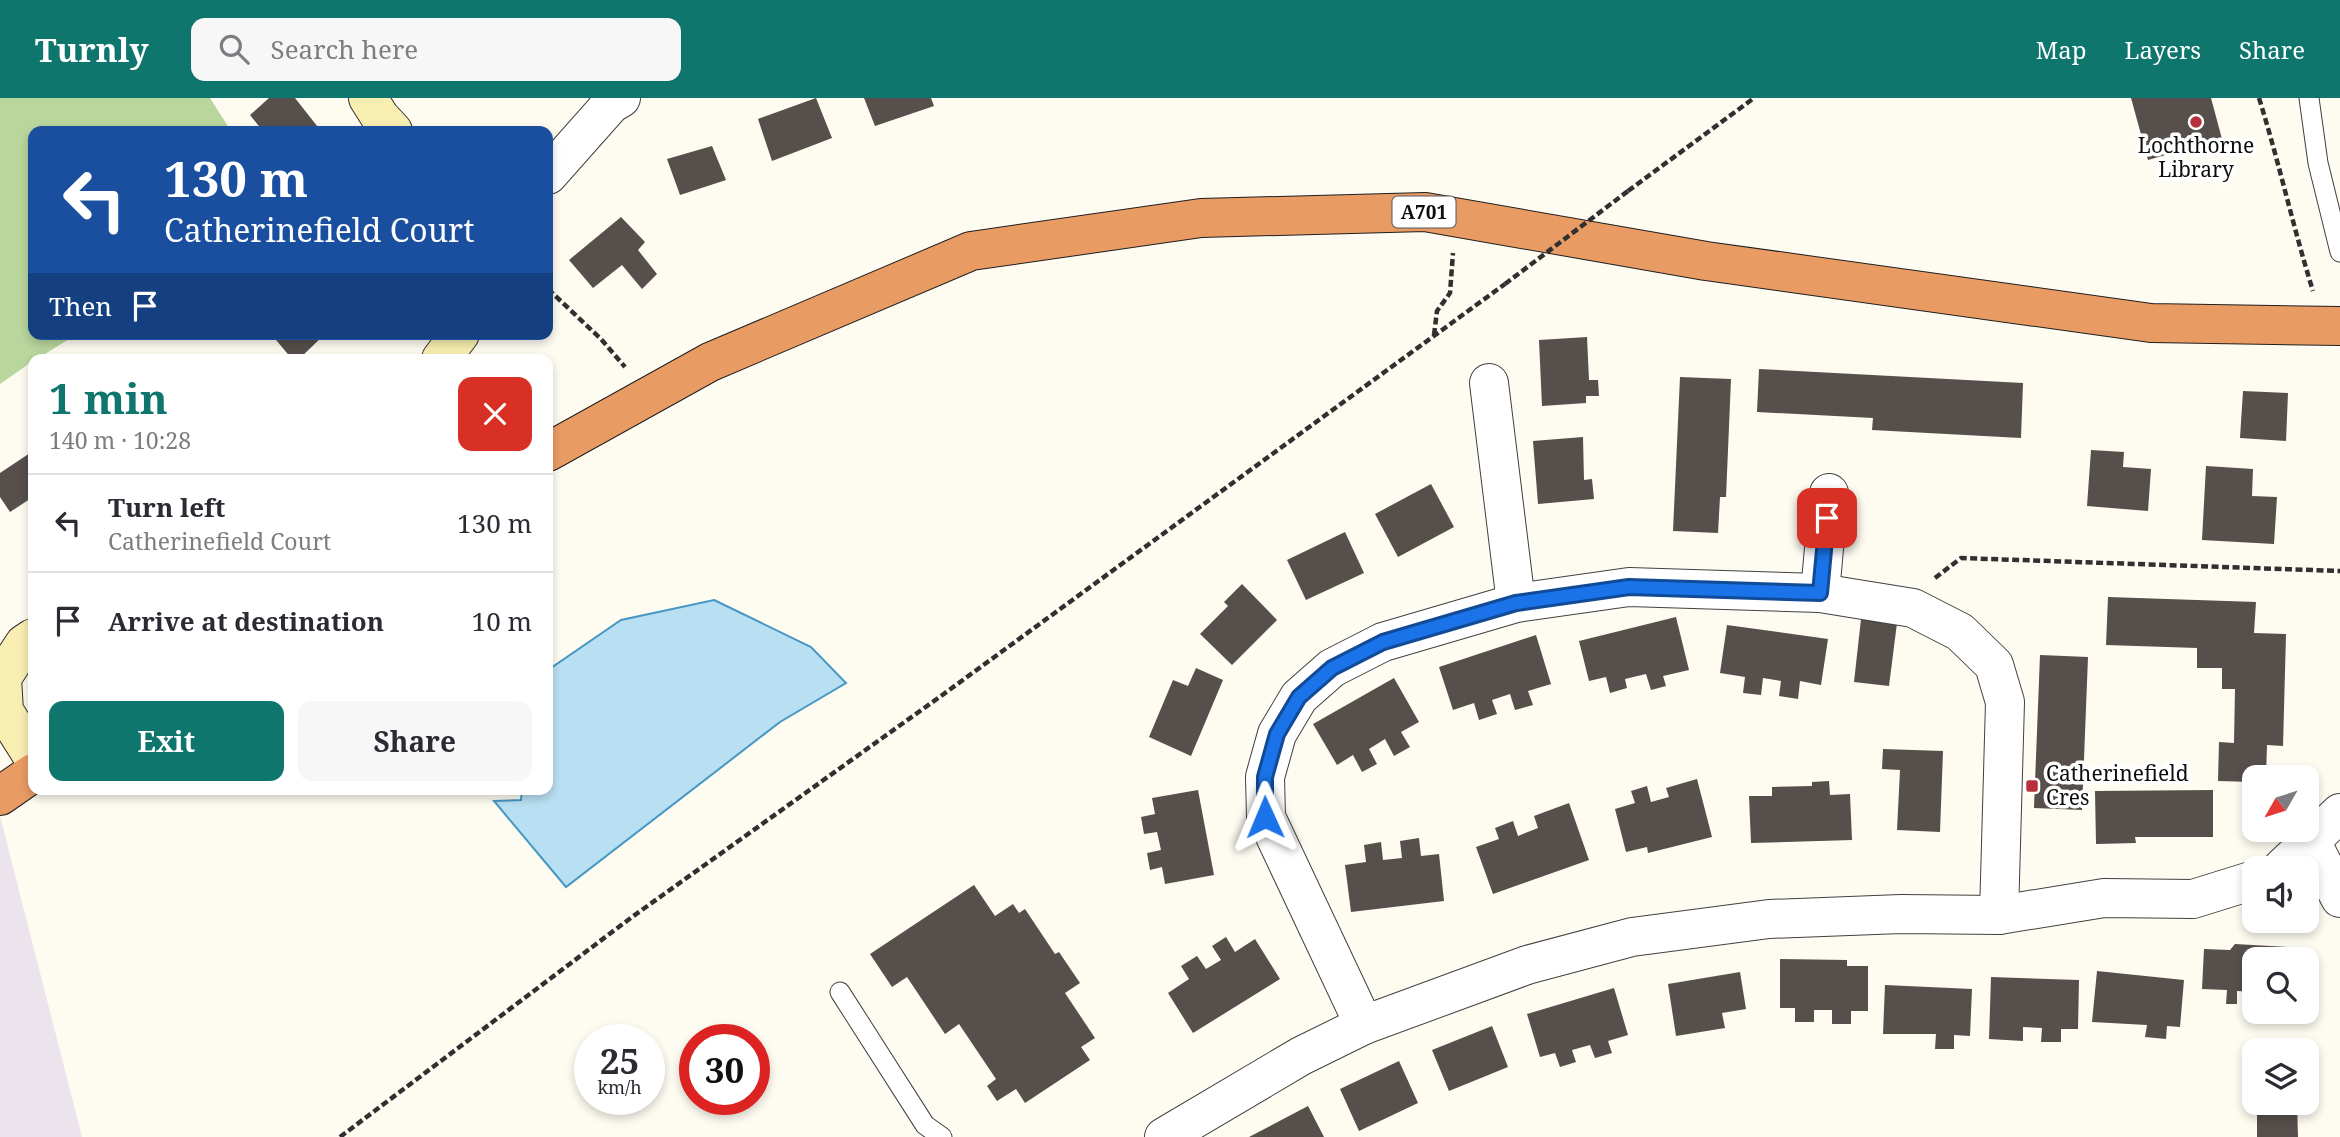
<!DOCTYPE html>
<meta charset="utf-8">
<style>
body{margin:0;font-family:"Noto Serif",serif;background:#f7f7f7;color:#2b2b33;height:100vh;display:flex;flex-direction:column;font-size:26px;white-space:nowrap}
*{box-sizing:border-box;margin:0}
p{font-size:23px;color:#7c7c81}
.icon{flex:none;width:38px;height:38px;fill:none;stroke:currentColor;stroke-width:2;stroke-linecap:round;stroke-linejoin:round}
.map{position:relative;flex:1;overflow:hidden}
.drawer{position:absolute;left:28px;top:256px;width:525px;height:441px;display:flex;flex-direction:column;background:#fff;border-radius:14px;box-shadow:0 4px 10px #0003}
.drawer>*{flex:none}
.hud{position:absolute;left:28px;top:28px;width:525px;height:214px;border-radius:14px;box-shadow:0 4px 10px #0003;background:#1a4fa0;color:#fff;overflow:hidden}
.needle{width:46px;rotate:231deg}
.tools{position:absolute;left:2242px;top:667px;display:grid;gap:14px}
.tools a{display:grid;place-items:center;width:77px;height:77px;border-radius:14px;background:#fff;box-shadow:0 4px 10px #0003;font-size:35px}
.speed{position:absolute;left:574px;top:926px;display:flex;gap:14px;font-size:35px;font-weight:700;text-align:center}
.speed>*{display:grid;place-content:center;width:91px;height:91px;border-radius:50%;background:#fff;box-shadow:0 4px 10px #0003;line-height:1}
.speed small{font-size:18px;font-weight:400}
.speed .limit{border:10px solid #d22;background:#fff;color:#111}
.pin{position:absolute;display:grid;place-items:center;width:60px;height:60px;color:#fff;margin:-30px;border-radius:14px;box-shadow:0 4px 10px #0006}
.me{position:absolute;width:77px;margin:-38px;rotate:359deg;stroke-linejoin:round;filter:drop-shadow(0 0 5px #0008)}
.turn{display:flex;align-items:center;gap:24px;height:147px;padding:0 21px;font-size:32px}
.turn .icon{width:91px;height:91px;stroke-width:2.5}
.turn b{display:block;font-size:49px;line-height:60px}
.then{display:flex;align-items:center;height:66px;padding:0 21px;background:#0003;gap:14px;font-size:26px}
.round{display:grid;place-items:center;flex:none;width:74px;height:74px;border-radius:14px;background:#f7f7f7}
.summary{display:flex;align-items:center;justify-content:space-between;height:119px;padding:0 21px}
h1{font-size:42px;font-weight:700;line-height:52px;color:#0f766e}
.primary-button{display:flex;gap:14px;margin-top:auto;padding:14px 21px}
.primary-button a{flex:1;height:80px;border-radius:14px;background:#0f766e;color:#fff;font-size:28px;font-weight:700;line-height:80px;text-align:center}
.primary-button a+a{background:#f7f7f7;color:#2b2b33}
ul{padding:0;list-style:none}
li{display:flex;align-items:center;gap:21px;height:98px;padding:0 21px;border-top:2px solid #e1e1e2}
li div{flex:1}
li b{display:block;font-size:26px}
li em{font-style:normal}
header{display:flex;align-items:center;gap:42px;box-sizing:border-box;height:98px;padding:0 35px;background:#0f766e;color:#fff}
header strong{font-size:33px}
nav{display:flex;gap:38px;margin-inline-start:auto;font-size:24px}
.search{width:490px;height:63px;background:#f7f7f7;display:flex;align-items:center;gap:18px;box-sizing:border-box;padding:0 24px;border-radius:14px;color:#7c7c81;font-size:26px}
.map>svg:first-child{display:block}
.industrial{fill:#ebe4ec}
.forest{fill:#b9d69d}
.water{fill:#b9dff2;stroke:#4697c3;stroke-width:2}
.building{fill:#564f4c}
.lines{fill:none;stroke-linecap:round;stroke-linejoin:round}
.lane-casing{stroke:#414141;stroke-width:21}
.street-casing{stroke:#414141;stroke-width:40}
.secondary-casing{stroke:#303030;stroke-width:40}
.highway-casing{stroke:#1f1f1f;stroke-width:40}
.path{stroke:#303030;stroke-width:4.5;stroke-dasharray:7 3.5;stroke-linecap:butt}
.lane{stroke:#fff;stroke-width:19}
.street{stroke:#fff;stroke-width:38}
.secondary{stroke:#f9eeb1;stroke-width:38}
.highway{stroke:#e99b64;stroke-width:38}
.path-bridge{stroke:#303030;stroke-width:4.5;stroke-dasharray:7 3.5;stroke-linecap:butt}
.route-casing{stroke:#114b97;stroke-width:18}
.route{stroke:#1a73e8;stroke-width:12}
.poi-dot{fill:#b4313d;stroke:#fff;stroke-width:2.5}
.labels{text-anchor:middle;stroke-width:7;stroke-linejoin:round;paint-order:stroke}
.shield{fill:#fff;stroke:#565656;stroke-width:2}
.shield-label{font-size:19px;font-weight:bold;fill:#0e0e0e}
.poi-label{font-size:21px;fill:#0e0e0e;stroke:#fff}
</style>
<header>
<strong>Turnly</strong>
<div class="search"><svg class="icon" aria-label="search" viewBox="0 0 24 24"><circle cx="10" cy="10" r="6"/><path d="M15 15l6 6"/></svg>Search here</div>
<nav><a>Map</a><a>Layers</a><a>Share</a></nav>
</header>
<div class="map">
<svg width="2340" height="1039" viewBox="0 0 2340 1039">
<rect width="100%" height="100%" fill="#fefbf1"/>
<polygon class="industrial" points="0,718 82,1039 0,1039"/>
<polygon class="forest" points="0,0 210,0 231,33 33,33 33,236 77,236 37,261 33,261 33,263 0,286"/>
<polygon class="water" points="714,502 811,549 846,585 780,624 566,789 494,703 521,702 522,691 548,691 548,572 621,522"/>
<g class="building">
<polygon points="269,0 295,0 321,33 263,33 250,17"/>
<polygon points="816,0 832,40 772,63 758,21"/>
<polygon points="864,0 931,0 934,8 875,28"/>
<polygon points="2131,0 2211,0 2222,41 2148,62"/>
<polygon points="712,48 726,82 680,97 667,61"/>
<polygon points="621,119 645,144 638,152 657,176 642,191 622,167 593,190 569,162"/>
<polygon points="271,236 325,236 299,261 292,261"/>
<polygon points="1587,239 1589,282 1598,282 1599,298 1586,298 1586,305 1542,308 1539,242"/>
<polygon points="1759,271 2023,285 2021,340 1872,332 1873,320 1757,314"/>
<polygon points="1680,279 1731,281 1726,399 1720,399 1718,435 1673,433"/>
<polygon points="2243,293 2288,295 2286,343 2240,340"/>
<polygon points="1583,339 1584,382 1592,381 1594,401 1538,406 1533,343"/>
<polygon points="2091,352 2124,354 2123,369 2151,371 2148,413 2087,408"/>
<polygon points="33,353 33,399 10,414 0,399 0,375"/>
<polygon points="2206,368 2253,371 2252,398 2277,399 2274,446 2202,442"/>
<polygon points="1431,386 1454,429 1398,459 1375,416"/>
<polygon points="1345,434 1364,475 1306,502 1287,462"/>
<polygon points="1242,486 1277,522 1232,567 1200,536 1228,508 1224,504"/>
<polygon points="2108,499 2256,504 2254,535 2286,536 2283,648 2267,647 2266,679 2254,679 2254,684 2218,683 2219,644 2234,645 2235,591 2222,591 2222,570 2197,570 2197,550 2106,547"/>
<polygon points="1676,519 1689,572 1663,578 1666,588 1651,592 1646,576 1625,581 1627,590 1610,595 1606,579 1589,583 1579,543"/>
<polygon points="1861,521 1897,525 1889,588 1854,584"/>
<polygon points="1727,527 1828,541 1821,587 1800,583 1798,601 1779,598 1781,583 1763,580 1761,597 1743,595 1745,579 1720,575"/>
<polygon points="1536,537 1551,586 1528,593 1533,607 1515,612 1510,596 1492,602 1497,616 1479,622 1474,605 1453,612 1439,569"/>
<polygon points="2040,557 2088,559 2082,712 2034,710"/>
<polygon points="1196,570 1223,582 1191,658 1149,639 1173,582 1188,588"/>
<polygon points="1394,580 1419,624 1401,634 1410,649 1394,658 1385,641 1369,651 1377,666 1362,674 1353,657 1337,667 1313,626"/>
<polygon points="1883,651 1943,653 1940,734 1897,732 1900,672 1882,671"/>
<polygon points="1697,681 1712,739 1648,755 1647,749 1626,754 1615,711 1635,705 1631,693 1647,688 1651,704 1669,699 1666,690"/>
<polygon points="1829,683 1830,697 1850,696 1852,742 1751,745 1749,698 1772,698 1772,689 1812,688 1812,684"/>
<polygon points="1198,692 1214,777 1165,786 1162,769 1150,772 1147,755 1161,752 1157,734 1144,736 1141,719 1155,716 1152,700"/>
<polygon points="2213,692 2213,739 2135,739 2136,745 2096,746 2095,693"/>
<polygon points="1569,705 1589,762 1493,796 1476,749 1499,741 1495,730 1513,723 1518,738 1538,730 1534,718"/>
<polygon points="1419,740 1421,758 1439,756 1444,803 1351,814 1345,767 1366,764 1364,747 1381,744 1383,762 1402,760 1400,743"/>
<polygon points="974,787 995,818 1013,806 1019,815 1025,811 1055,856 1059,854 1080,885 1065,895 1095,940 1081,949 1090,962 1025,1005 1016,991 997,1003 987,988 996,981 959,926 945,936 907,879 892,889 870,856"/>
<polygon points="1226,839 1235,854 1255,841 1280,881 1193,935 1168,895 1189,881 1181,868 1197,858 1206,871 1221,862 1212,848"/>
<polygon points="2235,846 2303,850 2302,861 2254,861 2254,894 2237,893 2237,906 2226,906 2227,892 2202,891 2204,851 2230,852"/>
<polygon points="1780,861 1847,862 1847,868 1868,868 1868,913 1851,913 1851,926 1832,926 1832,912 1814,912 1814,924 1795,924 1795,910 1780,910"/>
<polygon points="2097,873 2184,882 2180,929 2167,928 2166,941 2145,939 2147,927 2092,924"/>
<polygon points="1740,874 1746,911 1722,915 1725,930 1676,938 1668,886"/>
<polygon points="1991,879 2079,882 2078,931 2061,931 2061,944 2041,944 2042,930 2023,929 2023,943 1989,941"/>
<polygon points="1885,887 1972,891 1970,938 1954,937 1954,951 1935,951 1936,936 1883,936"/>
<polygon points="1614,890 1628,937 1608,943 1612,955 1595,960 1590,947 1572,952 1576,964 1560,969 1555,955 1540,959 1527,916"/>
<polygon points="1492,928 1508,969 1449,993 1432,952"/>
<polygon points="1399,963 1418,1005 1359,1033 1340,991"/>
<polygon points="2257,1004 2297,1004 2298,1039 2257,1039"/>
<polygon points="1308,1008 1324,1039 1249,1039"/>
</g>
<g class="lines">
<g class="lane-casing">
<g id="lane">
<polyline points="2309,0 2318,65 2340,154"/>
<polyline points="840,894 925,1027 942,1039"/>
</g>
</g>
<g class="street-casing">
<g id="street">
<polyline points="548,77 611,6 621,0"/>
<polyline points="1489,285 1516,505"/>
<polyline points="1820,495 1829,395"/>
<polyline points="2311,743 2340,800"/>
<polyline points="2282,770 2340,715"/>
<polyline points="1364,927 1266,719 1265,679 1277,636 1299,599 1332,570 1383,544 1516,505 1629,489 1820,495 1913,510 1960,534 1994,567 2005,604 1999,817"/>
<polyline points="1164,1039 1301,958 1364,927 1527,867 1632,839 1769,821 1901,816 1999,817 2104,800 2193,801 2254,782"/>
</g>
</g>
<g class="secondary-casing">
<g id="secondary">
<polyline points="368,0 380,19 393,33"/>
<polyline points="441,261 460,236"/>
<polyline points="33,540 24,546 2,580 4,613 33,659"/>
</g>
</g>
<g class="highway-casing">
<g id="highway">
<polyline points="548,354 710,264 971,153 1201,120 1425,114 1706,163 2151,225 2340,228"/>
<polyline points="0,698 33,675"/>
</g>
</g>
<g class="path">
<path d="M2259,0C2279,64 2293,129 2313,193"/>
<polyline points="1628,93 1754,0"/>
<polyline points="548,191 601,241 625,269"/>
<polyline points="1434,237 1437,213 1450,195 1453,155"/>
<polyline points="1935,480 1961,460 2340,473"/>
<polyline points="340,1039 632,819 941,598 1505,186"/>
</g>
<use href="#lane" class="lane"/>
<use href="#street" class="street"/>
<use href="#secondary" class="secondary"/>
<use href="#highway" class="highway"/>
<polyline class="path-bridge" points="1505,186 1628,93"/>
</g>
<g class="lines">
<g class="route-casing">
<polyline id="route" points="1265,719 1265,679 1277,636 1299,599 1332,570 1383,544 1516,505 1629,489 1820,495 1827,420"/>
</g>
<use href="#route" class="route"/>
</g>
<g class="poi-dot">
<circle cx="2196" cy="24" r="7"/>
<rect x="2025" y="681" width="14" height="14" rx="3.5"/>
</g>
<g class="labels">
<rect class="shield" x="1392.5" y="98.5" width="63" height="31" rx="5"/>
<g class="shield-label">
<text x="1424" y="121">A701</text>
</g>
<g class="poi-label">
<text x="2196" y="55">Lochthorne<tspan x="2196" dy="24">Library</tspan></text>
<text x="2046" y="683" text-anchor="start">Catherinefield<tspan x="2046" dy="24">Cres</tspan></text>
</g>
</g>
</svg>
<div class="tools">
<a><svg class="needle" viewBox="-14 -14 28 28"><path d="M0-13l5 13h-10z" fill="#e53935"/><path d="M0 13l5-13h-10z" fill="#7c7c81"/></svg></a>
<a><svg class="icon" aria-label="sound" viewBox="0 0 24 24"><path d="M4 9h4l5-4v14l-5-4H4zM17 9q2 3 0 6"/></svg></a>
<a><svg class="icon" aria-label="search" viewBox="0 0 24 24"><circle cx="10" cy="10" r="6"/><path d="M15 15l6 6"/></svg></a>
<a><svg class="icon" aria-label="layers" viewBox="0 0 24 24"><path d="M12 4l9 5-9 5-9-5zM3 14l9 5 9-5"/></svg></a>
</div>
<div class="speed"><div>25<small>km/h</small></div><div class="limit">30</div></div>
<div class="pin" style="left:1827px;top:420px;background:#d93025"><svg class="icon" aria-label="arrive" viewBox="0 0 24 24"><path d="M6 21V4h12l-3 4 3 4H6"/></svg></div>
<svg class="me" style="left:1265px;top:719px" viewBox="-20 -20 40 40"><path d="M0-17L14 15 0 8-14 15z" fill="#1a73e8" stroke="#fff" stroke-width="4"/></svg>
<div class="hud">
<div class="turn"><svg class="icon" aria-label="left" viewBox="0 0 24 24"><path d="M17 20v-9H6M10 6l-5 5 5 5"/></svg><div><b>130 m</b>Catherinefield Court</div></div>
<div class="then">Then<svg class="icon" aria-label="arrive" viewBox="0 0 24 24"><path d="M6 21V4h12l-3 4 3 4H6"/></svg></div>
</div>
<section class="drawer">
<div class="summary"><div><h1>1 min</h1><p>140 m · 10:28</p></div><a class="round" style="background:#d93025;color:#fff"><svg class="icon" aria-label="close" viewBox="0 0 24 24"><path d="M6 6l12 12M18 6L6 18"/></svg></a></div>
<ul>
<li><svg class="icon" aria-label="left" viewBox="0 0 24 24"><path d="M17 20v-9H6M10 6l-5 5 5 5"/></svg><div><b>Turn left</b><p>Catherinefield Court</p></div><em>130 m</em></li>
<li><svg class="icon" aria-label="arrive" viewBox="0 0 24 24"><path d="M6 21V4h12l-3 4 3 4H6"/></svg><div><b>Arrive at destination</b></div><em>10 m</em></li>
</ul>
<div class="primary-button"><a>Exit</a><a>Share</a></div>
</section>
</div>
